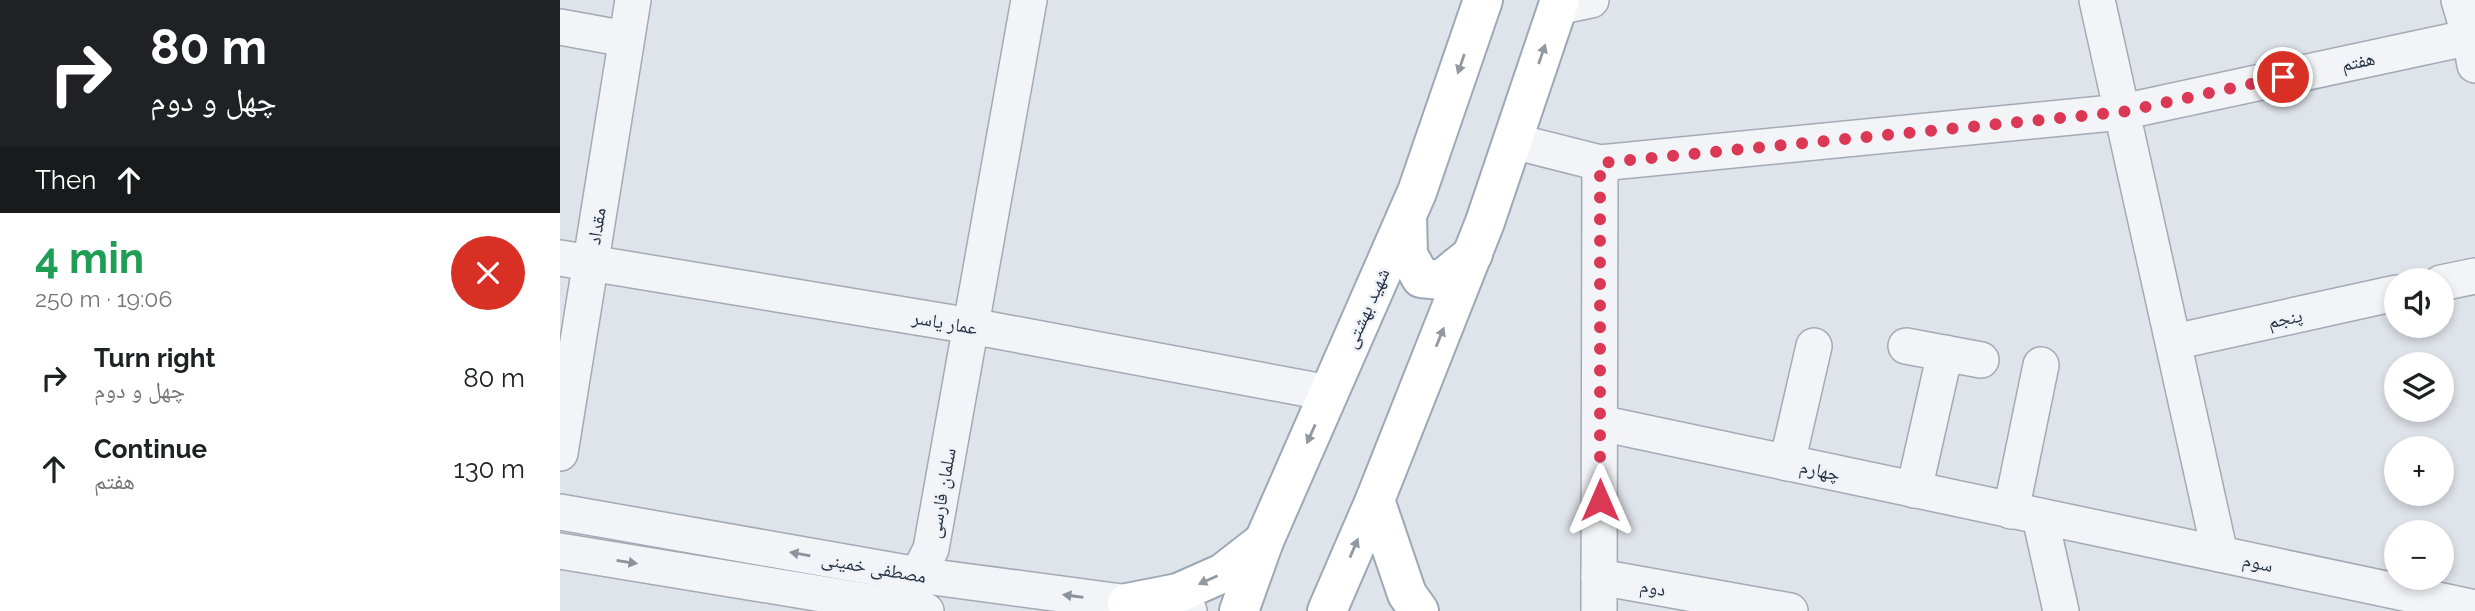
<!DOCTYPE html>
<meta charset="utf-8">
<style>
body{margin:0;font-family:Raleway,"Noto Naskh Arabic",sans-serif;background:#f2f2f2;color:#202124;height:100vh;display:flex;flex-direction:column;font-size:26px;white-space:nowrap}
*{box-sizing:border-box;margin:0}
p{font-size:23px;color:#757577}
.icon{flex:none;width:38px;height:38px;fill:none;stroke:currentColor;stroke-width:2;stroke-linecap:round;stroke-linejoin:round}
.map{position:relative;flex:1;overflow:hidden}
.details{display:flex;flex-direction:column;background:#fff;width:560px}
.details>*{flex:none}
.guide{background:#202124;color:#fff;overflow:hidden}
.tools{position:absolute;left:1824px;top:268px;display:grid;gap:14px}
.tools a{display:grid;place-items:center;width:70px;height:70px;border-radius:50%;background:#fff;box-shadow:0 4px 10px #0003;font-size:35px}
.pin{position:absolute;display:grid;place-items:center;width:60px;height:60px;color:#fff;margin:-30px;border:4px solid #fff;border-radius:50%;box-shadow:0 2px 7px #0007}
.me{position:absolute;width:77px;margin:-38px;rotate:0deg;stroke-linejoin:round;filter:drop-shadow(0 0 5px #0008)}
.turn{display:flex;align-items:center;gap:24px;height:147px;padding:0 35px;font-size:32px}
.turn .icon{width:91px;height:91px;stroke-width:2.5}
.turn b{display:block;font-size:49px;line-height:60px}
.then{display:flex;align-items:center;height:66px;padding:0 35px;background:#0003;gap:14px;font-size:26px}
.round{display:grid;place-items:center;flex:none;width:74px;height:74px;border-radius:37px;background:#f2f2f2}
.headline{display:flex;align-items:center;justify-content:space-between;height:119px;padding:0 35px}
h1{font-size:42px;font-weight:700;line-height:52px;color:#1e9e55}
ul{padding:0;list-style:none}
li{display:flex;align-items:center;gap:21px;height:91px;padding:0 35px}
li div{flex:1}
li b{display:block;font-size:26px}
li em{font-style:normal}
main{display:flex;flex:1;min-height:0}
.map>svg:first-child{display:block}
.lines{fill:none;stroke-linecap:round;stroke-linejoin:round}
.minor-casing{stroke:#a4aab4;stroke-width:38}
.major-casing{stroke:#9da8b6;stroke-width:42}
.minor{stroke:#f2f4f7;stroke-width:35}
.major{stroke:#fff;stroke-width:38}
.oneway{fill:#9298a0}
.oneway2{fill:#8c929c}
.route{stroke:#db3855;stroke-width:12;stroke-dasharray:0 21.6}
.labels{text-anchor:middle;stroke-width:5;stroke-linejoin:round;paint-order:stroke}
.street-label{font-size:19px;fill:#263142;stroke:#eff2f7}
</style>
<main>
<section class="details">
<div class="guide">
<div class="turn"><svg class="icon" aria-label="right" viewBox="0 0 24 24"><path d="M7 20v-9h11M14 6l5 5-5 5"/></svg><div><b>80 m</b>چهل و دوم</div></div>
<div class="then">Then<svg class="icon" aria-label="ahead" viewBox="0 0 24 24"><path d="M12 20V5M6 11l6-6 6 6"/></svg></div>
</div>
<div class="headline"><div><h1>4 min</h1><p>250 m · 19:06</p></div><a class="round" style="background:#d93025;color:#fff"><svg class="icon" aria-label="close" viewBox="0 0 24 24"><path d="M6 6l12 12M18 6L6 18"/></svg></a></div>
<ul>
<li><svg class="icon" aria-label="right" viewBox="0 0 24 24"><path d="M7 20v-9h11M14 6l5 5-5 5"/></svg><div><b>Turn right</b><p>چهل و دوم</p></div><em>80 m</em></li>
<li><svg class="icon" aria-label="ahead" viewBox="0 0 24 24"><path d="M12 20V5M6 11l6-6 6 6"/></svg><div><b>Continue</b><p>هفتم</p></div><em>130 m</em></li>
</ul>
</section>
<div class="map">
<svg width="1915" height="611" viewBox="0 0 1915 611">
<rect width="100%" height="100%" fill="#dfe3ea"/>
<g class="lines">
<g class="minor-casing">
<g id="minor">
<polyline points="1537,0 1660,554"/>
<polyline points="1899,0 1910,37 1915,65"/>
<polyline points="998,7 1031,0"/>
<polyline points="0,27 66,39"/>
<polyline points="953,141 1040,163 1562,112 1915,36"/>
<polyline points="0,258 411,326 769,393"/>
<polyline points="1881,283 1915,276"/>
<polyline points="1614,342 1836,293"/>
<polyline points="1346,346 1421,360"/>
<polyline points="1040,423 1915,608"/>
<polyline points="0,453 73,0"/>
<polyline points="1227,463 1254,346"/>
<polyline points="1354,490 1385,353"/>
<polyline points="1451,511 1481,365"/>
<polyline points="0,512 358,575 629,611"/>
<polyline points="1480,517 1501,611"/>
<polyline points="0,551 366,611"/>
<polyline points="1039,577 1230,611"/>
<polyline points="351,609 358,575 371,549 469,0"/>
<polyline points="1039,611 1040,163"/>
</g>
</g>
<g class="major-casing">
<g id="major">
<polyline points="847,215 848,255 861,278 881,280 913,254"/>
<polyline points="815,500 847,594 859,611"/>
<polyline points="567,603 618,593 663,573 704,541"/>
<polyline points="679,611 704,541 857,192 923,0"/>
<polyline points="767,611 815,500 925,222 1000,0"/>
</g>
</g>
<use href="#minor" class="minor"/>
<use href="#major" class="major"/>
</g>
<defs><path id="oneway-solid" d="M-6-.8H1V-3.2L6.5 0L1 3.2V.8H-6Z" transform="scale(1.75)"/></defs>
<g class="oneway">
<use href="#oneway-solid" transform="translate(982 54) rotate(-71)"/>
<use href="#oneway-solid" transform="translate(901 64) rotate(109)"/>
<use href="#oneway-solid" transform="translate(880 337) rotate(-68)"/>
<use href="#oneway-solid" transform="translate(751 434) rotate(114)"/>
<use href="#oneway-solid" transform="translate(794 548) rotate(-67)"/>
<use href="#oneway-solid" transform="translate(648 580) rotate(156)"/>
</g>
<g class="oneway2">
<use href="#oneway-solid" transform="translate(240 554) rotate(-170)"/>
<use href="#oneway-solid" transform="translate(67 562) rotate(9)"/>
<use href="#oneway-solid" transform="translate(513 596) rotate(-172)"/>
</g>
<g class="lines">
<polyline class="route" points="1040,500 1040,163 1562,112 1723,77"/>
</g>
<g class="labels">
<g class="street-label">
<text transform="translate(1798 61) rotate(-12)" y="7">هفتم</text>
<text transform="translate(36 226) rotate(-81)" y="7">مقداد</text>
<text transform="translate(806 308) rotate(-66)" y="7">شهید بهشتی</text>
<text transform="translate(1725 318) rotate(-12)" y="7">پنجم</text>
<text transform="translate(385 322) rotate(10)" y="7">عمار یاسر</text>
<text transform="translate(1260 470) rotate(12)" y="7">چهارم</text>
<text transform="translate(381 493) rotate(-80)" y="7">سلمان فارسی</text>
<text transform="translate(1698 562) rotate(12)" y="7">سوم</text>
<text transform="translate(314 567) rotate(10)" y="7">مصطفی خمینی</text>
<text transform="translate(1093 587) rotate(10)" y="7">دوم</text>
</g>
</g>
</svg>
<div class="tools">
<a><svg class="icon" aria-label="sound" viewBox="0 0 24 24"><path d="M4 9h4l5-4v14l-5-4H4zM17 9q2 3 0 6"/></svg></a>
<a><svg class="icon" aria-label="layers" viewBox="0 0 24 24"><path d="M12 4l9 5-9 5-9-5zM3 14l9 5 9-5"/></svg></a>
<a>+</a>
<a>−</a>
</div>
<div class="pin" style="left:1723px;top:77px;background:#d93025"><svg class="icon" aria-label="arrive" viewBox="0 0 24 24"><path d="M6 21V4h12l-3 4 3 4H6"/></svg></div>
<svg class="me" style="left:1040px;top:500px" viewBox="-20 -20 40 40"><path d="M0-17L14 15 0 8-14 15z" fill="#db3855" stroke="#fff" stroke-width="4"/></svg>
</div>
</main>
